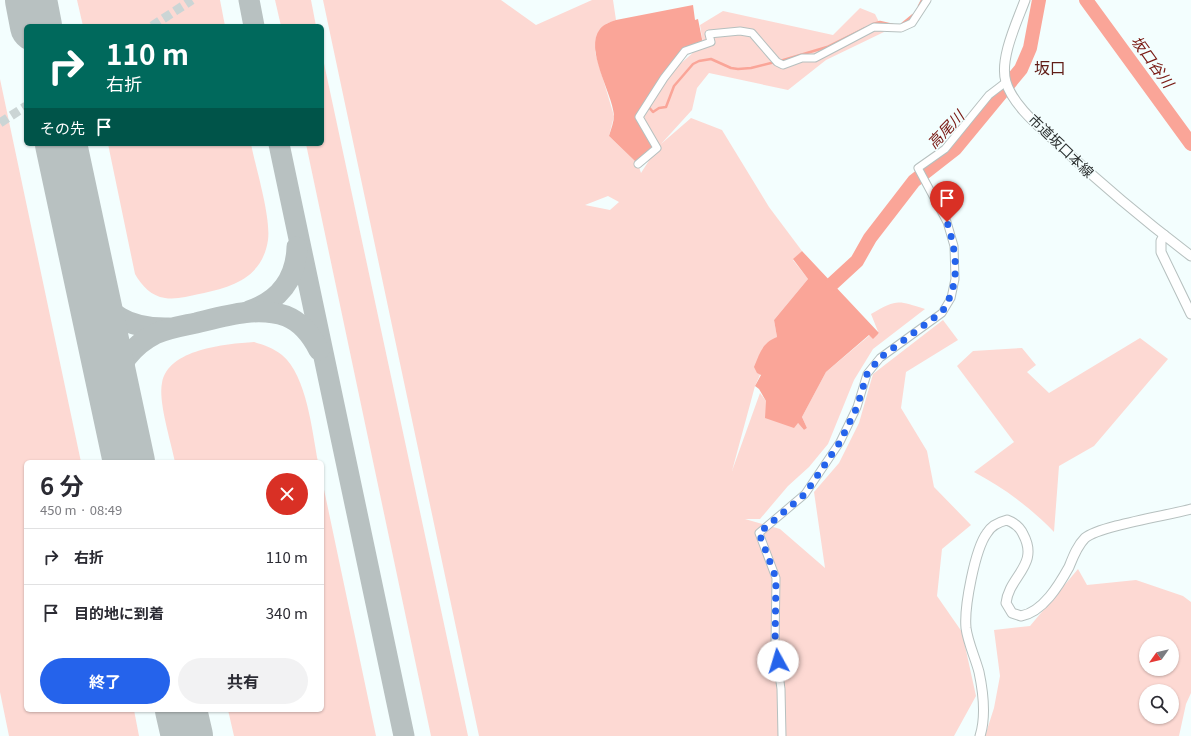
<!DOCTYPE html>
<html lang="ja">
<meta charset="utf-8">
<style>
body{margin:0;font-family:Georgia,"Noto Sans JP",serif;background:#f2f2f3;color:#2b2b33;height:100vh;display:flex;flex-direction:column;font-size:15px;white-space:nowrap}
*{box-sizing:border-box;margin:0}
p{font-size:13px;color:#7c7c81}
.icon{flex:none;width:22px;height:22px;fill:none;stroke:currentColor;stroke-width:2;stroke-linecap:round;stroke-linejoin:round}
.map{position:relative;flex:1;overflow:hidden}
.side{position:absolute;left:24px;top:460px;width:300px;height:252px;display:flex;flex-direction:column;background:#fff;border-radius:6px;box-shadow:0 1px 3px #0004}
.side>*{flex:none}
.top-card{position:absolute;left:24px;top:24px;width:300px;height:122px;border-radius:6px;box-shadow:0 1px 3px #0004;background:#00695c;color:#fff;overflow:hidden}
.needle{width:26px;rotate:236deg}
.buttons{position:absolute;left:1139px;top:636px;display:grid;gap:8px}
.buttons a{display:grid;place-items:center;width:40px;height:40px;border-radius:50%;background:#fff;box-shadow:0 1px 3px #0004;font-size:20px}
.pin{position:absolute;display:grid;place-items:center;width:34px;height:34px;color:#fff;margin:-41px -17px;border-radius:50% 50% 50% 0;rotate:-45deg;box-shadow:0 0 4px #0007}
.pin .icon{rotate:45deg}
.me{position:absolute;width:44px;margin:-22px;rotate:354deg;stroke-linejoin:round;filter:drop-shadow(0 0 3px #0008)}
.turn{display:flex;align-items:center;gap:14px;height:84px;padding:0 16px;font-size:18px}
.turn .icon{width:52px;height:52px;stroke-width:2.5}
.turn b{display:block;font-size:28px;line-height:34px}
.then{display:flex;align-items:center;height:38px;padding:0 16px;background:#0003;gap:8px;font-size:15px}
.round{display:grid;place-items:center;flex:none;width:42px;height:42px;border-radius:21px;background:#f2f2f3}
.overview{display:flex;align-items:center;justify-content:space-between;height:68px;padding:0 16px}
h1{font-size:24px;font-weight:700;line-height:30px}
.action{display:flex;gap:8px;margin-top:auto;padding:8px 16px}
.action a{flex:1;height:46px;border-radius:24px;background:#2563eb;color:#fff;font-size:16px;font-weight:700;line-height:46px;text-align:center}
.action a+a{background:#f2f2f3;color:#2b2b33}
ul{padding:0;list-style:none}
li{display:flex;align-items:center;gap:12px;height:56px;padding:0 16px;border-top:1px solid #e1e1e2}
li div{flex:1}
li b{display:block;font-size:15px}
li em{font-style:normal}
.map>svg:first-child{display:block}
.green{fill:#fdd9d3;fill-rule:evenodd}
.water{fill:#faa598}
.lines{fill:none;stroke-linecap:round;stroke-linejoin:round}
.stream{stroke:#faa598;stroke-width:2.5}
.river{stroke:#faa598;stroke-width:14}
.taxiway{stroke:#b8c1c1;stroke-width:21}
.runway{stroke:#b8c1c1;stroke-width:52}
.tertiary-tunnel{stroke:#cbd5d5;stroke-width:9;stroke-dasharray:9 4.5;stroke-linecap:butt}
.minor-casing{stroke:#b6c0bf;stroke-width:9}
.tertiary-casing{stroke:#b6c0bf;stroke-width:11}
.minor{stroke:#fff;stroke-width:7}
.tertiary{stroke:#fff;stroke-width:9}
.route{stroke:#2563eb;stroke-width:7;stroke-dasharray:0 12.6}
.labels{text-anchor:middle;stroke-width:3;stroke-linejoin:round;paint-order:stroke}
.street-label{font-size:14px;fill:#2d3131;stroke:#f3fefe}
.water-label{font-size:15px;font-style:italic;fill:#781711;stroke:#f3fefe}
.quarter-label{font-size:16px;fill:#611d17;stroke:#f3fefe}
</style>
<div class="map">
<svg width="1191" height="736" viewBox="0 0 1191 736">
<rect width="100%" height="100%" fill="#f3fefe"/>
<g class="green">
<polygon points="77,0 220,0 225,26 83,26"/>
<polygon points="275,0 311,0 316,26 281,26"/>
<path d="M323,0H501L536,25L592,0H613L616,20L606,24L595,52L614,116L609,136L638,164L641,173L657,148L642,112L664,78L703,44L700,25L723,11L833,35L860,8L875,14L884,32L826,60L788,90L709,73L697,88L692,110L661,144L691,118L722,130L769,207L802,251L793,260L808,279L774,320L777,337L755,386L732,471L760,393L766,401L767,406L798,423L804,430L807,428L802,417L826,372L870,335L879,334L871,314C897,299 897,300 925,309L873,349L854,380L828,444L809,467L788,486L760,519H745L780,529L825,568L814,492L839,463L859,423L873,374L943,320L958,340L906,372L901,408L927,451L934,487L971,525L942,549L937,596L962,632L976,696L954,736H479ZM608,196L619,202L610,210L585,205Z"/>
<polygon points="322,54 468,736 431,736 306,144 322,144"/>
<polygon points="0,79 81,462 26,462 26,710 134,710 139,736 9,736 0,692"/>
<path d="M108,144H251C256,169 271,217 268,240C262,279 231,287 199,294C188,296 176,300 165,298C151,296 142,286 135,274Z"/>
<path d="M1140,338L1168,359L1094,446L1059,466L1054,532C1030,507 1004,488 974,472L1014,442L957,366L973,351L1022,348L1036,365L1027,372L1049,393Z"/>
<path d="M254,342C264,345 273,348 282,355C307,376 312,431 318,462H175C171,442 158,401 162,383C168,349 225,344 254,342Z"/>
<polygon points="322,480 376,736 234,736 228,710 322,710"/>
<path d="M1078,569L1087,585L1136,580L1183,596L1191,602V693L1186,704L1179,736H985L994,708L1000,676L994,630L1030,626ZM1146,643H1172V669H1146ZM1146,691H1172V717H1146Z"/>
</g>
<g class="water">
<path d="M693,5L695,20L698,19L703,44L685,51L639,117L657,148L638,164L609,136C611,129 614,122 614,115C612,92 584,49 600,29C604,24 610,22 616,20Z"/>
<path d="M802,251L879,333L873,339L869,335L826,372L802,417L807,428L804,430L798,423L794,428L765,418L766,401L759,389L755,386L761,375L757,373L754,367C760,353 762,343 777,337L774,320L808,279L793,259Z"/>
</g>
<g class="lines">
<g class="stream">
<polyline points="919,6 922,0"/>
<polyline points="873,24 880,22 893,25"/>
<polyline points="902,24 913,15"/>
<polyline points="780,61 827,47 865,28"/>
<polyline points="647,105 653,112 659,108 666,107 674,86 693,64 699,61 711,59 731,68 738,69 751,68 775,62"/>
</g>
<g class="river">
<polyline points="1086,0 1191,144"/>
<polyline points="832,284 857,261 870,238 914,181 955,149 1021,69 1030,48 1039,0"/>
</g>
<g class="taxiway">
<polyline points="249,0 254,26"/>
<polyline points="279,144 404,736"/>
<path d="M90,277C105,316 128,329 169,328"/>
<path d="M249,311C279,301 296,279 297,247"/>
<path d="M117,407C117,389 117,373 127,357C134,348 145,339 155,334C168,328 182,326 196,323C225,316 257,306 286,316C301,322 312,336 319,350"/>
</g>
<g class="runway">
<polyline points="31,0 36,26"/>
<polyline points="61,144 129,462"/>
<polyline points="181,710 187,736"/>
</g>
<g class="tertiary-tunnel">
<polyline points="152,26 192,0"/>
<polyline points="0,123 26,106"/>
</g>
<g class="minor-casing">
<g id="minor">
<polyline points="638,164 657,148 639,117 664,78 685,51 711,42 709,34 740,31 752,33 777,62 783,65 802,58 815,58 874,27 901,28 912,23 927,0"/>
<polyline points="782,736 781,689 775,645 776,578 759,533 805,494 840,442 857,407 867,374 880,358 942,313 951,298 955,279 954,246 947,222 918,168 945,149 989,95 1006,82"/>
</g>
</g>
<g class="tertiary-casing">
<g id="tertiary">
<path d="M1025,0C1017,22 999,59 1006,82C1013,106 1041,128 1058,144C1101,184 1145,221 1191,256"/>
<polyline points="1164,235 1161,241 1161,252 1191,314"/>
<path d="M980,736C986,717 983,691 979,672C975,657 968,643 966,628C964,607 975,549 987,533C991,526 999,522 1007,520C1015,523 1020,527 1023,534C1040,565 1009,576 1006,603L1012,613L1021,616C1043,612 1059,585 1069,567C1073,557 1077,546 1085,538C1099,526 1170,515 1191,509"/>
</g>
</g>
<use href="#minor" class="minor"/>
<use href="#tertiary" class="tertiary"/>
</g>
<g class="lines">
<path class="route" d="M778,661L775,645L776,578L759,533L805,494L840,442L857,407L867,374L880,358L942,312C961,283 957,254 947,222"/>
</g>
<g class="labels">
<g class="street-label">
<text transform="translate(1061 146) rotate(44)" y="5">市道坂口本線</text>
</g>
<g class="water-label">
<text transform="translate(1152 62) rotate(54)" y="5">坂口谷川</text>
<text transform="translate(946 130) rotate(-46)" y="5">高尾川</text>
</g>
<g class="quarter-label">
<text x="1050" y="74">坂口</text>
</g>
</g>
</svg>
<div class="buttons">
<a><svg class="needle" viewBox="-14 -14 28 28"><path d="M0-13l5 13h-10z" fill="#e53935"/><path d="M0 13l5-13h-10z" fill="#7c7c81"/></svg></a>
<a><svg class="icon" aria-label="search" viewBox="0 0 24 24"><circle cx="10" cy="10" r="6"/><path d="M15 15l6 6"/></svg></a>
</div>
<div class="pin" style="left:947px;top:222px;background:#d93025"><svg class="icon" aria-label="arrive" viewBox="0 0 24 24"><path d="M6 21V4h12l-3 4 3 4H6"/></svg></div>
<svg class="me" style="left:778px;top:661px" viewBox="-20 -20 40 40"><circle r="19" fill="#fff"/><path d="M0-13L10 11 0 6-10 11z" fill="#2563eb"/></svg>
<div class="top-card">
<div class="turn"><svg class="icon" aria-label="right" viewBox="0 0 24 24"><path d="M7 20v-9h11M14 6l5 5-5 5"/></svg><div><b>110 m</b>右折</div></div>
<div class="then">その先<svg class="icon" aria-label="arrive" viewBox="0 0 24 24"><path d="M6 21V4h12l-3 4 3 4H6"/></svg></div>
</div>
<section class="side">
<div class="overview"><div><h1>6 分</h1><p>450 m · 08:49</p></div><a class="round" style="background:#d93025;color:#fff"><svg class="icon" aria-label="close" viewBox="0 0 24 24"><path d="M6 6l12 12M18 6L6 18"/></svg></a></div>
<ul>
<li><svg class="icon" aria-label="right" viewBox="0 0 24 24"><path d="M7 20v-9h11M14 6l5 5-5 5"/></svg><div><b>右折</b></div><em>110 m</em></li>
<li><svg class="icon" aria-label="arrive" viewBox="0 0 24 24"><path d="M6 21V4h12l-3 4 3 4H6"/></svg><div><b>目的地に到着</b></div><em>340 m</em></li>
</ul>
<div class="action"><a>終了</a><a>共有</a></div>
</section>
</div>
